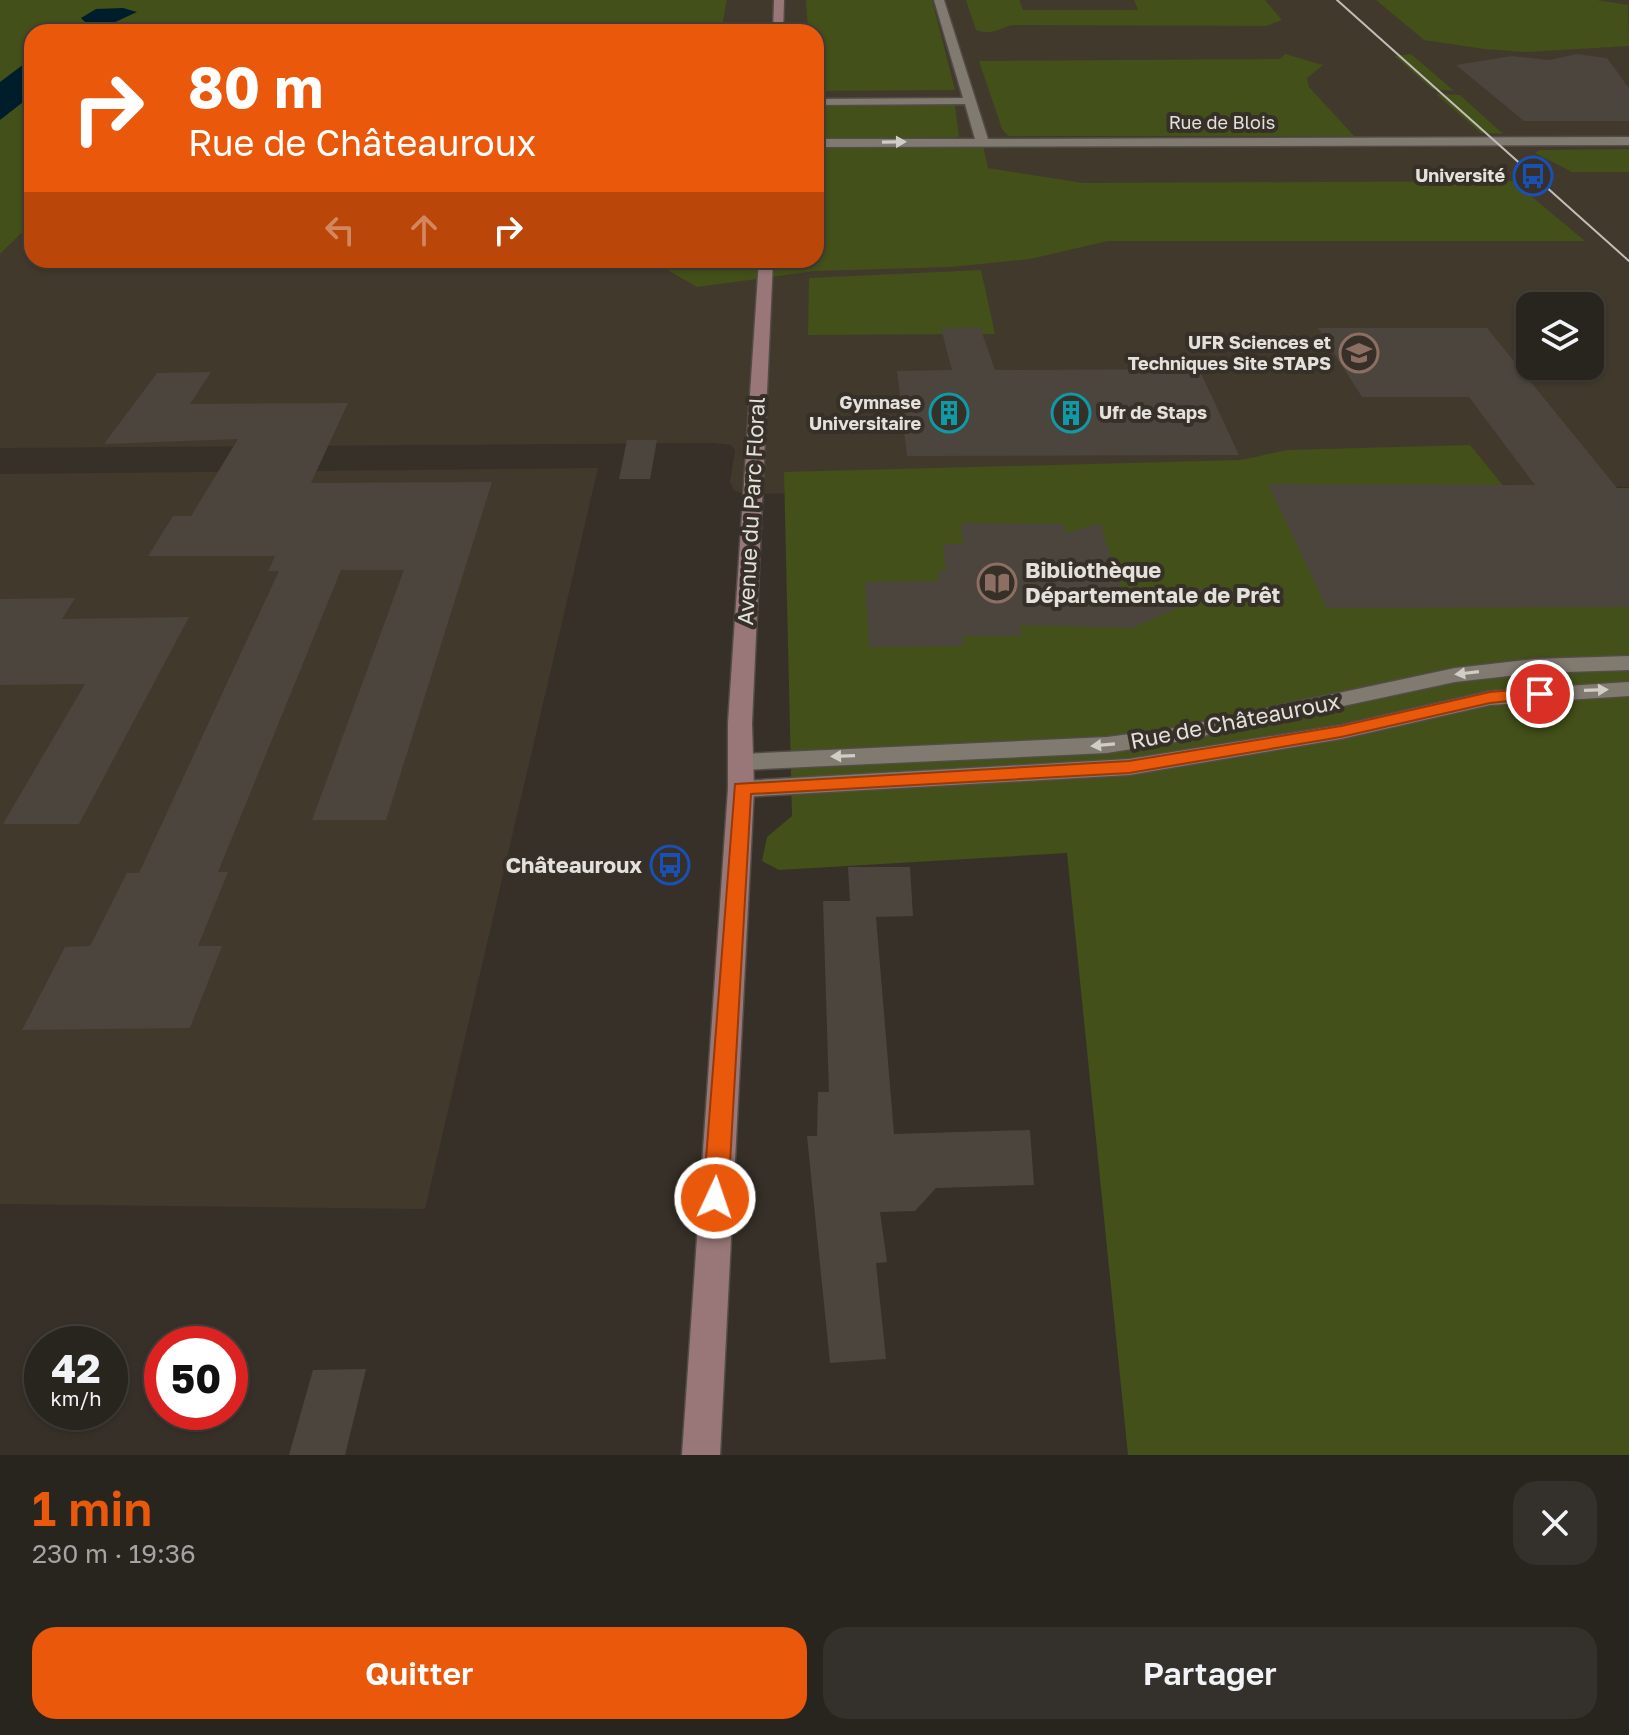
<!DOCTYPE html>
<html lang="fr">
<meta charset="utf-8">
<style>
body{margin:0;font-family:"Golos Text",sans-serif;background:#34302b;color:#f1f3f6;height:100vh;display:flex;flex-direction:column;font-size:30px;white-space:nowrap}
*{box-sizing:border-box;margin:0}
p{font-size:26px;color:#a5a4a4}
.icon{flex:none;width:44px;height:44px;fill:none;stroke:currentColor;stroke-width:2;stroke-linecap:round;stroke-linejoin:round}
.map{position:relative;height:1455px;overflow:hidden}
.panel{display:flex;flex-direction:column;background:#28241e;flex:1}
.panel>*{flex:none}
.banner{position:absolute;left:24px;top:24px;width:800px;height:244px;border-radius:24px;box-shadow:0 2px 6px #0004,0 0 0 2px #44413c;background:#ea580c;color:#fff;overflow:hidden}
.controls{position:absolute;left:1516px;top:292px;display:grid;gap:16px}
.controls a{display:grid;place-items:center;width:88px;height:88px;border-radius:16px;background:#28241e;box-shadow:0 2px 6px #0004,0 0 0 2px #44413c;font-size:40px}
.speed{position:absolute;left:24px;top:1326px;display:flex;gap:16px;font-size:40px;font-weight:700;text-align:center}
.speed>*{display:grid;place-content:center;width:104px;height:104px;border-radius:50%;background:#28241e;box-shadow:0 2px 6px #0004,0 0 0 2px #44413c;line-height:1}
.speed small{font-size:20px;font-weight:400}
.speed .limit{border:12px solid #d22;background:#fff;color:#111}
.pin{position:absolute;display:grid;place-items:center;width:68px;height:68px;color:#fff;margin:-34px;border:4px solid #fff;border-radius:50%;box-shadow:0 2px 8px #0007}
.me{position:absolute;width:88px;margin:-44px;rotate:3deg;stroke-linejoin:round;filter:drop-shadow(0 0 6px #0008)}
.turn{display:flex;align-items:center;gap:28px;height:168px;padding:0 32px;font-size:36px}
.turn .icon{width:104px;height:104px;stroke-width:2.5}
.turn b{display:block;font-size:56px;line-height:68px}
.lanes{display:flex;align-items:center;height:76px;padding:0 32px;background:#0003;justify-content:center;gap:40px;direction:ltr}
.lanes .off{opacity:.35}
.round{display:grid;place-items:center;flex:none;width:84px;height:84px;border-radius:24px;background:#34302b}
.overview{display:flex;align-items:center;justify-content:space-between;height:136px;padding:0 32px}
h1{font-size:48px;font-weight:600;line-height:60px;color:#ea580c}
.action{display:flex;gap:16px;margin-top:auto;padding:16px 32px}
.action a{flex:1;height:92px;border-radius:24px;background:#ea580c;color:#fff;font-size:32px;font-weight:600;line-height:92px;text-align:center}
.action a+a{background:#34302b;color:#f1f3f6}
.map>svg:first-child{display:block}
.built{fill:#42392d;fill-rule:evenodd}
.green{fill:#435019}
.water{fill:#001d2b}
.building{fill:#4b453d}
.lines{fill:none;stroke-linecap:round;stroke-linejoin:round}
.minor-casing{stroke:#514c46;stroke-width:3}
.tertiary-casing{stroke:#514c46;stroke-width:3}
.secondary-casing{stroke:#514c46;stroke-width:3}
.minor{fill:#807a71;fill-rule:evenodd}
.tertiary{fill:#807a71;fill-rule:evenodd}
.secondary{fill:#997778;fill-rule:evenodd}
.tram{stroke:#c2bdb8;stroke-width:2}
.oneway{fill:#d0ccc6}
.route{fill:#ea580c;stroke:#983908;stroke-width:2}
.labels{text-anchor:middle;stroke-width:8;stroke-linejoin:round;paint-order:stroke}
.far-street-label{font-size:18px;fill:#e4e0db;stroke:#363028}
.far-poi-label{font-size:18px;font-weight:bold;fill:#e4e0db;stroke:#363028;text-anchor:end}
.street-label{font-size:22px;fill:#e4e0db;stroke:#363028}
.poi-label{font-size:22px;font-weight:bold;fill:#e4e0db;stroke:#363028;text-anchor:start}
</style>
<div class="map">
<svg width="1629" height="1455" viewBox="0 0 1629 1455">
<rect width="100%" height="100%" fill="#363028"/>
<g class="built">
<path d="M727,0H1629V487L1462,484L743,494L734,490L730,482L735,450L731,445L713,443L0,448V254L32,223V260H816V32H721ZM1530,306H1590V366H1530Z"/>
<polygon points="598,468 425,1209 0,1204 0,474"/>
</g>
<g class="green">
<polygon points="0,0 727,0 721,32 32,32 32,223 0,254"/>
<polygon points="806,0 932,0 955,90 816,91 816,32 808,32"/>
<path d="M966,0H1019L1023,10H1138L1134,0H1265L1282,20L1266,26L1013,25C999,28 992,36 976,30Z"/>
<polygon points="1376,0 1597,0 1628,5 1629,46 1527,52 1484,49 1424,40"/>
<polygon points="1285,54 1323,65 1307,78 1309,87 1354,136 1008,136 1002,129 979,61 1280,59"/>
<polygon points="1411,54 1454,91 1432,89 1395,56"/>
<polygon points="1436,94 1460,95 1503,134 1481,133"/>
<polygon points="816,105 955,105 959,137 816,139"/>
<polygon points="982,141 988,168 1083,183 1513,181 1585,241 1108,241 1030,259 951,267 815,271 697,287 650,260 816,260 816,143"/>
<polygon points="1629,149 1629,172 1572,172 1535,153 1540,150"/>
<polygon points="981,270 995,334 808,335 809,278"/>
<polygon points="1470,445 1505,488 1629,488 1629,1455 1128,1455 1067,853 779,870 762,861 767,837 792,816 784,472 1241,460 1287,450"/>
</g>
<g class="water">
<polygon points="123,8 137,12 113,23 104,32 70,32 85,22 81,18 96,9"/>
<polygon points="32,58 32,95 0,120 0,82"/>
</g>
<g class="building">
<polygon points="1577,54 1607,58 1629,88 1629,121 1524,121 1456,65 1512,56 1549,60"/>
<polygon points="980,327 995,370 1199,369 1239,455 907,456 897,371 952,370 941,328"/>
<polygon points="1318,328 1487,328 1617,488 1629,489 1629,607 1327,608 1268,484 1535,485 1469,397 1362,397"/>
<polygon points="211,372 190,404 348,403 311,483 492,482 386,820 312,820 404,570 341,570 218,872 228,872 198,946 222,946 190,1028 22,1030 65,947 90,946 127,873 139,873 279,571 268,571 275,556 148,556 173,516 191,516 238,439 104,444 157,373"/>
<polygon points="627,440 657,440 650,479 619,479"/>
<polygon points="961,523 1064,524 1066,533 1100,523 1121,588 1223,588 1132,628 1020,625 1022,636 963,636 963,646 869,647 865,582 939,581 938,571 946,571 943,544 963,544"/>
<polygon points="75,598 62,619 189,617 79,824 3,824 85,684 0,685 0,599"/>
<polygon points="848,867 910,867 913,916 876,917 894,1134 1030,1130 1034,1185 936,1188 915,1211 880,1212 887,1262 876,1263 886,1359 830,1363 807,1136 817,1136 818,1092 829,1092 823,901 850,901"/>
<polygon points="366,1369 345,1455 289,1455 313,1370"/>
</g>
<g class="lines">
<g class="minor-casing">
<polygon id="minor" points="934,0 944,0 988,139 1629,137 1629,145 816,147 816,139 975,139 965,104 816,105 816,99 963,98"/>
</g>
<g class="tertiary-casing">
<g id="tertiary">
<polygon points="1629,656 1629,670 1535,673 1455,682 1175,742 1107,753 742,770 730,762 742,754 1107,737 1175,728 1455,668 1535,659"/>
<polygon points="1629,682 1629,696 1490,705 1341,739 1129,775 741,797 732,795 728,789 732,783 741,781 1129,759 1341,725 1490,691"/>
</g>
</g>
<g class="secondary-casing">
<g id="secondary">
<polygon points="774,0 784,0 783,32 773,32"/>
<polygon points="759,260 773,260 752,723 754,789 720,1455 682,1455 728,789 728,723"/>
</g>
</g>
<use href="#minor" class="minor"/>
<use href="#tertiary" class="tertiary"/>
<use href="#secondary" class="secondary"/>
<polyline class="tram" points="1337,0 1629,261"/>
</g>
<defs><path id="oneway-solid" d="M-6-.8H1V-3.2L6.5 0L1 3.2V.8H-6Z" transform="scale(2)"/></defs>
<g class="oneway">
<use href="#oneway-solid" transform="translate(894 142) rotate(-1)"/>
<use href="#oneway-solid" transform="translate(1467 673) rotate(173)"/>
<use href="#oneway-solid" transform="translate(1596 690) rotate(-2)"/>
<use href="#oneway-solid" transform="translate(1103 745) rotate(175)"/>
<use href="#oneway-solid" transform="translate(843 756) rotate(178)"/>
</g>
<polygon class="route" points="1540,688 1548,694 1546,697 1490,703 1341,737 1129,773 751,794 728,1198 724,1206 715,1209 706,1206 703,1198 735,784 1129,761 1341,726 1490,692"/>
<defs>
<g id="bus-ring" transform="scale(2)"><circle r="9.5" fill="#363028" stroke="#1a4fb4" stroke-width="1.5"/><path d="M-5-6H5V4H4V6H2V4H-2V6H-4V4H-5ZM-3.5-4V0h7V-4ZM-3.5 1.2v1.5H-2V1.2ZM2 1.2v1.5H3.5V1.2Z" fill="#1a4fb4"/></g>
<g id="university-ring" transform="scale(2)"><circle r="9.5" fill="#363028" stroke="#8d6e63" stroke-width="1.5"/><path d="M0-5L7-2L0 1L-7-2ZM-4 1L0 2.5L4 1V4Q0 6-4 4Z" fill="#8d6e63"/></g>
<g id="building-ring" transform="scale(2)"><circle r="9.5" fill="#363028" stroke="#0f9aa8" stroke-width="1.5"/><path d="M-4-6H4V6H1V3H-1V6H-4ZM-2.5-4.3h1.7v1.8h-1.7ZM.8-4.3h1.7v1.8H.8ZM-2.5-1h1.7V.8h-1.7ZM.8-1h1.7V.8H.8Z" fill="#0f9aa8"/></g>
<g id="library-ring" transform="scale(2)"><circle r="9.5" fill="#363028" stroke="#8d6e63" stroke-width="1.5"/><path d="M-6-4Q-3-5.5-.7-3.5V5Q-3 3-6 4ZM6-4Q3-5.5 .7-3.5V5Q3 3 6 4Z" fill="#8d6e63"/></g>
</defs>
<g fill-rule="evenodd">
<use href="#bus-ring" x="1533" y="176"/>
<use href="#university-ring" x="1359" y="353"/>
<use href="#building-ring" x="949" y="413"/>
<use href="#building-ring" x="1071" y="413"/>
<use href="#library-ring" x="997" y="583"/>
<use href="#bus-ring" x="670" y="865"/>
</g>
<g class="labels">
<g class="far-street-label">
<text x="1222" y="129">Rue de Blois</text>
</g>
<g class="far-poi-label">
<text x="1505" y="182">Université</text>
<text x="1331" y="349">UFR Sciences et<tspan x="1331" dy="21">Techniques Site STAPS</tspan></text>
<text x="921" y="409">Gymnase<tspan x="921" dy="21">Universitaire</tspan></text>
<text x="1099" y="419" text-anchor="start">Ufr de Staps</text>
</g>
<g class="street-label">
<text transform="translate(751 511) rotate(-87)" y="8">Avenue du Parc Floral</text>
<text transform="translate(1235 721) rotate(-11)" y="8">Rue de Châteauroux</text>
</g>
<g class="poi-label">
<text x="1025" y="578">Bibliothèque<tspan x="1025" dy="25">Départementale de Prêt</tspan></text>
<text x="642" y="873" text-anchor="end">Châteauroux</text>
</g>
</g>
</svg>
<div class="controls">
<a><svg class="icon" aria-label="layers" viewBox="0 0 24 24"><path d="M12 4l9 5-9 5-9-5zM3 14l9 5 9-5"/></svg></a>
</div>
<div class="speed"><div>42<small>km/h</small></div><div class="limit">50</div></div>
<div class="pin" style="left:1540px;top:694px;background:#d93025"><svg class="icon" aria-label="arrive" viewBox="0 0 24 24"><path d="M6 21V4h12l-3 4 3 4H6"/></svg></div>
<svg class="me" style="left:715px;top:1198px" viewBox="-20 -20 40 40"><circle r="17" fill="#ea580c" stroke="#fff" stroke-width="3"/><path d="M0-11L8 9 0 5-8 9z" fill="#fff"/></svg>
<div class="banner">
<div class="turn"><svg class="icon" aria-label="right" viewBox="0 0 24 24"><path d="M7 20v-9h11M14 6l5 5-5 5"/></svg><div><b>80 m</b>Rue de Châteauroux</div></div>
<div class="lanes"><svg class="icon off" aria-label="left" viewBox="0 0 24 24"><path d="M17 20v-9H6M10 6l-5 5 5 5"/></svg><svg class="icon off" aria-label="ahead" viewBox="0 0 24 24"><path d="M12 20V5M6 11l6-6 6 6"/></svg><svg class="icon" aria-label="right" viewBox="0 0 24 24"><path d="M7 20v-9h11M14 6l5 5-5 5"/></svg></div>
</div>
</div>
<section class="panel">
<div class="overview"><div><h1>1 min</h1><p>230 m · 19:36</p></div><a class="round"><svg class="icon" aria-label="close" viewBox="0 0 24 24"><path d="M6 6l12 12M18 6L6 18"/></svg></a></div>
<div class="action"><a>Quitter</a><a>Partager</a></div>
</section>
